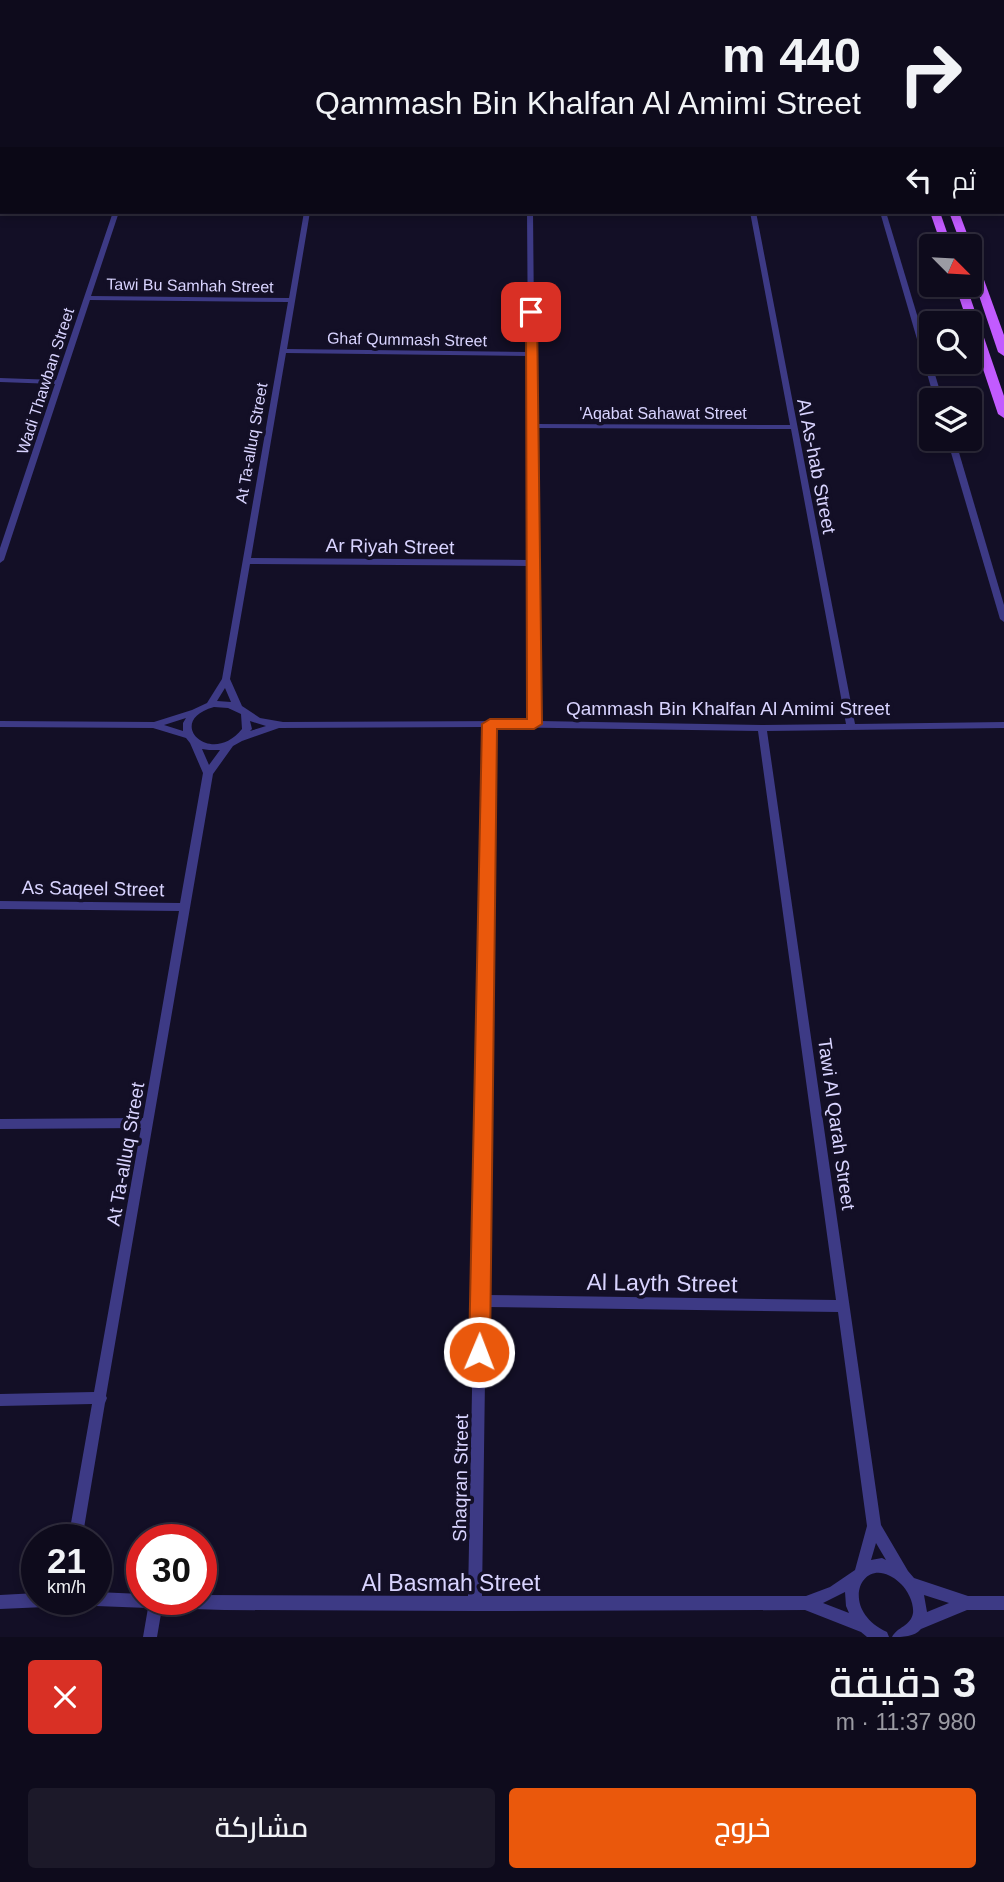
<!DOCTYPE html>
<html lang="ar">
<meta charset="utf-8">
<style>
body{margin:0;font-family:Arial,Cairo,sans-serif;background:#1c1929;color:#f1f3f6;direction:rtl;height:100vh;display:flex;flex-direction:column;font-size:26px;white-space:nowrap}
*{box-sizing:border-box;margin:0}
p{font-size:23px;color:#9b9ba3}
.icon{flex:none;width:38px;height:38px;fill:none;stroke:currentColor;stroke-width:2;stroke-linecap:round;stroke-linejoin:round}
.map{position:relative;height:1637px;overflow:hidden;direction:ltr}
.details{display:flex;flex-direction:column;background:#0e0b1c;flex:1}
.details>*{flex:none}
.hud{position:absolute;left:0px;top:0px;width:1004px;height:214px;box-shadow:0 4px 10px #0003,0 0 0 2px #2e2b3b;direction:rtl;background:#0e0b1c;color:#f1f3f6;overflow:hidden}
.needle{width:46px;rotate:114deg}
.tools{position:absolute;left:919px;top:234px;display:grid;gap:14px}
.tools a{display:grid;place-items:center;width:63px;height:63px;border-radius:7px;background:#0e0b1c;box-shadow:0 4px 10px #0003,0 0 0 2px #2e2b3b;font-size:35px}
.speed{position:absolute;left:21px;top:1524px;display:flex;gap:14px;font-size:35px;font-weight:700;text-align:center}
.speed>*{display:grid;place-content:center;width:91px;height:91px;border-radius:50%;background:#0e0b1c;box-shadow:0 4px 10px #0003,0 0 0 2px #2e2b3b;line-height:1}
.speed small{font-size:18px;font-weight:400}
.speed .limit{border:10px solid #d22;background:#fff;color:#111}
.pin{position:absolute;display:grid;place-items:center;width:60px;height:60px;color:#fff;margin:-30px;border-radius:14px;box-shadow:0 4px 10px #0006}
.me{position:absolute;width:77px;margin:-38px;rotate:1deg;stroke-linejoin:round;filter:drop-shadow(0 0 5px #0008)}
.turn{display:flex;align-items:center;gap:24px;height:147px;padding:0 28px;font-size:32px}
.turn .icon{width:91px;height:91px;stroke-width:2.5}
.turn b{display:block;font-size:49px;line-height:60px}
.then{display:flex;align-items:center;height:66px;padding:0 28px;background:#0003;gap:14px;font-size:26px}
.round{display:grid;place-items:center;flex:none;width:74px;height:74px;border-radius:7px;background:#1c1929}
.head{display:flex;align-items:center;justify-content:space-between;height:119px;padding:0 28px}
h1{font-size:42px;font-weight:600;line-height:52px}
.cta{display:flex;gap:14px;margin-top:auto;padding:14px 28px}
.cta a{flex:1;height:80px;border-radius:7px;background:#ea580c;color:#fff;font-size:28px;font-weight:600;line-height:80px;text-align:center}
.cta a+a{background:#1c1929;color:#f1f3f6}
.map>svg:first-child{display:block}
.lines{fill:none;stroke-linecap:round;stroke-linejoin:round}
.minor{fill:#3d3a85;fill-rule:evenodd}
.primary{fill:#c25bff;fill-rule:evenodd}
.route{fill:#ea580c;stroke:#983908;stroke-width:2}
.labels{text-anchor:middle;stroke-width:7;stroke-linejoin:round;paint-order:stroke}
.far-street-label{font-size:16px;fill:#d9d4ff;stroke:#130f26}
.street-label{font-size:19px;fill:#d9d4ff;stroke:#130f26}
.near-street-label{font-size:23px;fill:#d9d4ff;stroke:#130f26}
</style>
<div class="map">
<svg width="1004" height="1637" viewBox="0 0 1004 1637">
<rect width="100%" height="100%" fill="#130f26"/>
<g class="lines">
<g class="minor">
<polygon points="342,0 348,0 347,2 341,2"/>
<rect x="500" y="0" width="6" height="2"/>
<rect x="658" y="0" width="6" height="2"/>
<polygon points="817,0 823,0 824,2 818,2"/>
<rect x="0" y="178" width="2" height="4"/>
<path d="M113,212H119L91,296L289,298L304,212H310L287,349L528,352L527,212H533L535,424L790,425L750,212H756L855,724L1004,722V728L767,731L881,1525L908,1571L914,1578L968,1596H1004V1610H967L921,1629C914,1637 903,1637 892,1637C897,1627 911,1626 913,1613C914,1603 908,1591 901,1584C864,1548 835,1608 887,1632L889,1637H867L861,1632L805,1610L475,1611L224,1610L162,1608L157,1637H143L148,1608L96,1606L91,1604L89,1600H96V1592L142,1594V1600H201V1595L468,1596L485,727L279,728L242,741L233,746L213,774L106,1396L107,1398L105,1403L82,1540H68L92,1404L0,1406V1394L94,1392L141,1128L0,1129V1119L143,1118L179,911L0,909V901L180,903L203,773L190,743L186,738L153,728L0,727V721L154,722L192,710L207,703L222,679L288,302L90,300L4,560L0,563V548L55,384L0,382V378L56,380ZM286,353L528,356L529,560L251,558ZM535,428L791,429L846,724L762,725L539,721ZM250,564L529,566V721L283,722L260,718L242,706L230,679ZM225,688L231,702L217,701ZM214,707L228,708L241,714L242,729C211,768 163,721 214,707ZM186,718L183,723V731L164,725ZM250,721L266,726L250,731L252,729ZM495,727L758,731L836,1300L486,1295ZM202,749L209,750H220L209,765ZM486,1307L838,1312L867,1526L855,1570L830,1587L806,1596H482ZM876,1543L886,1560L882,1558L871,1560ZM845,1592L846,1606L849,1613L823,1603ZM924,1595L949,1603L927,1612Z"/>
<polygon points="880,212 886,212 943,401 935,401"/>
<polygon points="947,439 955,439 1004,605 1004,622 1000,619"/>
<polygon points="37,1593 37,1600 52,1600 50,1605 45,1607 0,1609 0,1595"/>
</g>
<g class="primary">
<polygon points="859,0 867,0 868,2 860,2"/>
<polygon points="874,0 882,0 883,2 875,2"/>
<polygon points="930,212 940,212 952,247 942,247"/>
<polygon points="949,212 959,212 972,247 971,249 970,247 962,247"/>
<polygon points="970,252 975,255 1004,335 1004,356 998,352 970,269"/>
<polygon points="955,285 966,285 1004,396 1004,418 998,414"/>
</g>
</g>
<polygon class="route" points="531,308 537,312 542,724 534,729 497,729 490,1352 487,1359 479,1362 472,1359 469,1352 482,724 490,719 527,719 526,312"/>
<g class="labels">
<g class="far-street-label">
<text transform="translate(190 285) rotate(1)" y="6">Tawi Bu Samhah Street</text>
<text transform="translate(407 339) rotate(1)" y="6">Ghaf Qummash Street</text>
<text transform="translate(45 381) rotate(-72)" y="6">Wadi Thawban Street</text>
<text x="663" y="419">'Aqabat Sahawat Street</text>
<text transform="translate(251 443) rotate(-80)" y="6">At Ta-alluq Street</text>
</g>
<g class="street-label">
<text transform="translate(817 466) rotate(79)" y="7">Al As-hab Street</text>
<text transform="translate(390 546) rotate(1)" y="7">Ar Riyah Street</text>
<text x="728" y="715">Qammash Bin Khalfan Al Amimi Street</text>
<text transform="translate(93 888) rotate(1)" y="7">As Saqeel Street</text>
<text transform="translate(837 1124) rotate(82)" y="7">Tawi Al Qarah Street</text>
<text transform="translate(125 1154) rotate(-80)" y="7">At Ta-alluq Street</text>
<text transform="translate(460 1478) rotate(-89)" y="7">Shaqran Street</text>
</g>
<g class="near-street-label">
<text transform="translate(662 1283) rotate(1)" y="8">Al Layth Street</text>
<text x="451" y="1591">Al Basmah Street</text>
</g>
</g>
</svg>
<div class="tools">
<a><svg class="needle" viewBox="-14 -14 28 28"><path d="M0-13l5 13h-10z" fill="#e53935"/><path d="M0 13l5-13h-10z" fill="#9b9ba3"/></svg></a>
<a><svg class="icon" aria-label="search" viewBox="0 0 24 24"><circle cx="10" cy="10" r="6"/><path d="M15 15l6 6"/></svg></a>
<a><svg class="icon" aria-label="layers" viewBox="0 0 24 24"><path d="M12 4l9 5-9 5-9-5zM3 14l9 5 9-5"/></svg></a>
</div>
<div class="speed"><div>21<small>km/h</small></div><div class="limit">30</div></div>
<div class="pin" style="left:531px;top:312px;background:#d93025"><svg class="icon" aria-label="arrive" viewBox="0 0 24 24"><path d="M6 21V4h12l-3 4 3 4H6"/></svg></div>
<svg class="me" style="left:479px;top:1352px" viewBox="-20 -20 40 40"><circle r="17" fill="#ea580c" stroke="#fff" stroke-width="3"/><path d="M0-11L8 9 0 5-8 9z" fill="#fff"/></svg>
<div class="hud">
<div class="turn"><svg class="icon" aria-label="right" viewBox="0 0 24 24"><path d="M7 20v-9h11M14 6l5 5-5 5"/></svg><div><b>440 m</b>Qammash Bin Khalfan Al Amimi Street</div></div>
<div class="then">ثم<svg class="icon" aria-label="left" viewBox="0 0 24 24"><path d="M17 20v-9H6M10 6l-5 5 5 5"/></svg></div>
</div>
</div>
<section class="details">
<div class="head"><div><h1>3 دقيقة</h1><p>980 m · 11:37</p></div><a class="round" style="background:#d93025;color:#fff"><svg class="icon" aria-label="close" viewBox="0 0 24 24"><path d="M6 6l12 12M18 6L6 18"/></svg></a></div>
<div class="cta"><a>خروج</a><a>مشاركة</a></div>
</section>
